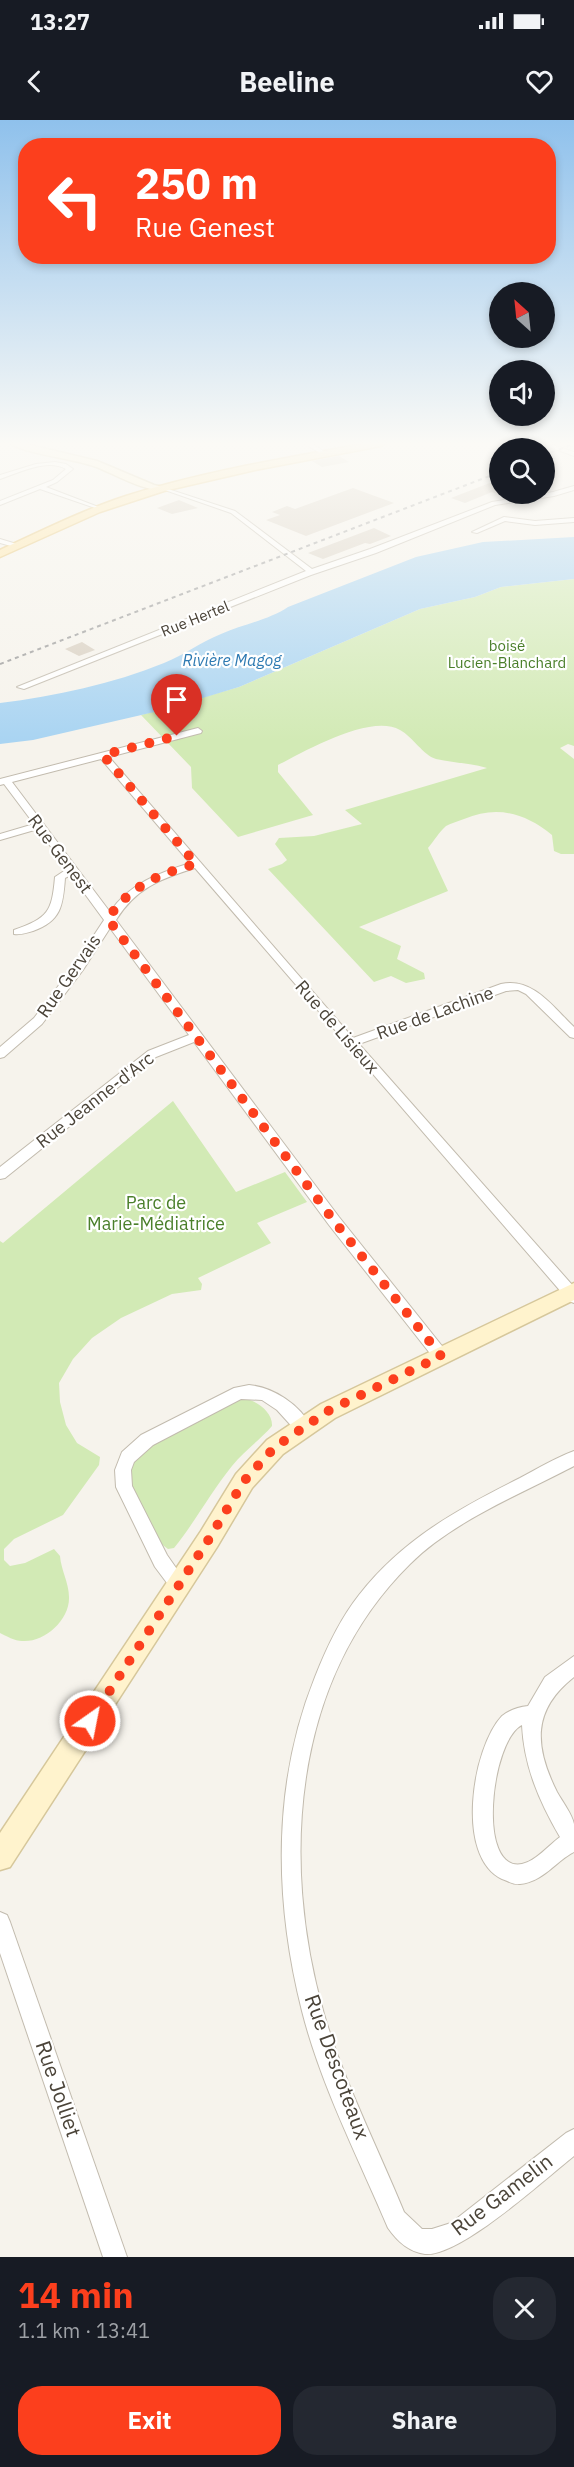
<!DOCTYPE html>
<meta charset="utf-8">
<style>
body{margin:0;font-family:"IBM Plex Sans",sans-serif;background:#242831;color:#f1f3f6;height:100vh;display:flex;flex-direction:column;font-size:22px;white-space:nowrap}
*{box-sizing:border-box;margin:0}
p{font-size:20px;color:#9ea1a6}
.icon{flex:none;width:33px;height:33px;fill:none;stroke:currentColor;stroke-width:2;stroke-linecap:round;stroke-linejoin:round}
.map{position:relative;height:2137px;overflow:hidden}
.details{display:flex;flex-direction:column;background:#171b24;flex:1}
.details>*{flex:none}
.banner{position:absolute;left:18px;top:18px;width:538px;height:126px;border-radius:24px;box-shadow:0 3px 9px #0003;background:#fc3f1d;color:#fff;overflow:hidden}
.needle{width:39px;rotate:333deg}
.tools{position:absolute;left:489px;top:162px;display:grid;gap:12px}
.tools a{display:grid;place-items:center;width:66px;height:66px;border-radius:50%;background:#171b24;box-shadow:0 3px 9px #0003;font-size:30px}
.pin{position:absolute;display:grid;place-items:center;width:51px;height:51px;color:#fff;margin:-62px -26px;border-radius:50% 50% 50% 0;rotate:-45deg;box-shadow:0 0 6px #0007}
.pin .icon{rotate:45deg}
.me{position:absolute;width:66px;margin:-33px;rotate:33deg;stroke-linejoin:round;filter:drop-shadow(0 0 4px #0008)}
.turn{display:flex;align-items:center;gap:21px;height:126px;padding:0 18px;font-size:27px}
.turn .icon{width:78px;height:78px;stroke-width:2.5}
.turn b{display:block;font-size:42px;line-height:51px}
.round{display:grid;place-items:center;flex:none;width:63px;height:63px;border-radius:24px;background:#242831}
.headline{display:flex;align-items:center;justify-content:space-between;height:102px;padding:0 18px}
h1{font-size:36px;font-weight:800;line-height:45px;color:#fc3f1d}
.action{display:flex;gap:12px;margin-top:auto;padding:12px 18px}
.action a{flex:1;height:69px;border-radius:24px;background:#fc3f1d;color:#fff;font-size:24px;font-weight:800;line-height:69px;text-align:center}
.action a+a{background:#242831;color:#f1f3f6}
.status{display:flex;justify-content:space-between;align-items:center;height:42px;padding:0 30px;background:#171b24;direction:ltr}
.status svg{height:16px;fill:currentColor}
header{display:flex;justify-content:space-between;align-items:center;height:78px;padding:0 18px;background:#171b24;font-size:27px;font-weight:800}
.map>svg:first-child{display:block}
.green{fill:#d2eab5}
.water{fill:#a9d4f2}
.building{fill:#d8cfc1}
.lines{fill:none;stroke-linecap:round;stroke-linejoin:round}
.street-casing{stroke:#c2bbae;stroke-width:2}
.secondary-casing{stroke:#d6c79b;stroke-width:3}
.primary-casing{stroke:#e6c16a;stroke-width:3}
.street{fill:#fff;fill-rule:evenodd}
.secondary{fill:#fff3cd;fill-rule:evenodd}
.primary{fill:#ffe39c;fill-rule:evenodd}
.rail{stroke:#9a9a9a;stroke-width:2;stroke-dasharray:4 4;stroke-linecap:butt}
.route{stroke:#fc3f1d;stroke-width:10;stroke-dasharray:0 18}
.labels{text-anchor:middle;stroke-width:4.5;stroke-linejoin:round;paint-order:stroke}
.far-street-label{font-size:15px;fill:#4b4439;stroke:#fff}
.far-park-label{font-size:15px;fill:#4a7f2a;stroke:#fff}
.far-water-label{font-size:16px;font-style:italic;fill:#2e7ab2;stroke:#fff}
.street-label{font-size:18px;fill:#4b4439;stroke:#fff}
.park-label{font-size:18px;fill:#4a7f2a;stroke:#fff}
.near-street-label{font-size:21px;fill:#4b4439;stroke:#fff}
</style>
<div class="status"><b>13:27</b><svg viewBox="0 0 49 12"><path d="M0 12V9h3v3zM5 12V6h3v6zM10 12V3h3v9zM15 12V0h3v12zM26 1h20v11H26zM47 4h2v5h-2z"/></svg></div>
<header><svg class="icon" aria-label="back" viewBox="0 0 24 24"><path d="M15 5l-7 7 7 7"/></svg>Beeline<svg class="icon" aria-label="heart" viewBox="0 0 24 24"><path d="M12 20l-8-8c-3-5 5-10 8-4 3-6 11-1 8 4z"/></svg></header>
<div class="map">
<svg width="574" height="2137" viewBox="0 0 574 2137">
<rect width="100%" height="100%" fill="#f6f3ec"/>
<g class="green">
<path d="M574,459V626L568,624L560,628L574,639V734H561L554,731L552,715C525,693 497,685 464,699C459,701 451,703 446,706C439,712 434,721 428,728L448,771L359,807L401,826L397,839L424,853L425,859L406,863L391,856L374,862L268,749L282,744L287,740L275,724L279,718L314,716L362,704L345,690L487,648C470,643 453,643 436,639C423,635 413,617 400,610C371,593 305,631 278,645V652L313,695L238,717L192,668L191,647L141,595L239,567L420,489L475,477L501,467Z"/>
<path d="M173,981L236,1072L285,1052L307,1082L257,1103L271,1123L198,1158L202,1164L201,1170L172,1174L121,1198L92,1218L73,1239L59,1263L60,1282L66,1305L77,1323L100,1337L99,1345L63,1395L14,1419L4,1429V1440L10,1446L25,1443L54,1429L60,1436C61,1450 69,1463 69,1477C70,1500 44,1523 22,1521C15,1521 6,1516 0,1513V1121L3,1123Z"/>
<path d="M239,1279C253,1277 273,1291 272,1306C260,1320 244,1331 232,1346C211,1372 195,1402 174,1428L168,1429L160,1423L130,1366L128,1352L137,1332Z"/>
</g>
<path class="water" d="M574,417V459L501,467L475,477L420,489L239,567L163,590L33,620L0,624V583C56,576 112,564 164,543C184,535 201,522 221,514C243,504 269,500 288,487L416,437L483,422Z"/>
<g class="building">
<polygon points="339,336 349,342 322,347 312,341"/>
<polygon points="500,359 500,375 492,372 465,383 451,378"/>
<polygon points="353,368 394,383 306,416 266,400 280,395 272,392 287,386 295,389"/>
<polygon points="179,380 198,388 172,394 157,388"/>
<polygon points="374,408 391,416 370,424 365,423 323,439 308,433"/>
<polygon points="82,522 95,530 79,536 65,529"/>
</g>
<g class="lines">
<g class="street-casing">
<g id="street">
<polygon points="304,323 311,323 328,334 323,335"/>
<polygon points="539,323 547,323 574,332 574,336"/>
<path d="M55,342L66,344L73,349L57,362L46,367L101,388V390L40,369L0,385V381L53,360L66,349C47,338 19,353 0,359V355L36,344Z"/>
<polygon points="574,366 574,370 554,376 495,385 376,433 311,455 24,569 17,567 306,451 231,393 162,369 162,367 235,391 312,449 370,429 492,382 553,372"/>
<polygon points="504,397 535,401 574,398 574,402 535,405 505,401 477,413 472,412"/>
<polygon points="0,419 20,425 22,426 18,428 0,423"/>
<path d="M198,608L202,611L201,613L109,637L353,918L501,864C533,857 553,887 574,907V918L570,917L526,874L518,870L506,871L359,924L574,1167V1183L569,1181L195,748C160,759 136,768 116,800L339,1097L446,1231L449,1236L446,1241L441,1242L436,1241L329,1105L194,922L156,937L5,1058L0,1059V1047L148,931L189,915L110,808L83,850L42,904L4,937L0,938V927L34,898L75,844L104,800L71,755L65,758C63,786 61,801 33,811C26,813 21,815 14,814V810C48,798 52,792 55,757L67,749L38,709L0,720V714L34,704L4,664L0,665V659ZM101,639L190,743C159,753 129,764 110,792L12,662Z"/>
<path d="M249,1265C273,1267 301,1285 311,1307L309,1312L303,1314L297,1312L277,1290L262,1280L241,1279L153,1325L134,1342L131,1350L132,1366L167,1435L188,1465L185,1471L179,1474L173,1471L155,1447L116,1367L115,1350L122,1332L141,1315L234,1268Z"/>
<path d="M574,1331V1346C521,1374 453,1401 410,1444C292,1560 280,1742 324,1894C344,1962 377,2026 404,2092L422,2109H432L451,2103L566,2013L574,2009V2036C545,2059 460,2137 425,2134C409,2132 397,2121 388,2108C358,2037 321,1966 302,1891C274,1780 272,1664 315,1557C326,1529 340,1499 359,1475C403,1419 458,1389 520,1358C537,1349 555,1338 574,1331Z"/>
<path d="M574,1536V1557C532,1590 534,1626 557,1672C562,1681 572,1694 574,1704C574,1713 574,1723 574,1732C556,1741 543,1762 520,1764C513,1765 508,1761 502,1759C455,1737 472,1628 502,1596C509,1590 519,1587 528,1586L545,1557ZM522,1605C524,1646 539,1681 560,1717C549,1725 536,1741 522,1744C476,1753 491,1620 522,1605Z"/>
<polygon points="0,1792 7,1795 10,1802 127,2137 103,2137 0,1833"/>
</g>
</g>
<g class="secondary-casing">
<g id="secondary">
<path d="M9,323H22L97,341L154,365L168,368C155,377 114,354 99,348C74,338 28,335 9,323Z"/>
<polygon points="574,1163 574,1180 335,1298 283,1334 252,1368 217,1427 10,1747 0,1750 0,1713 201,1411 236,1354 267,1320 321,1284"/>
</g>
</g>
<g class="primary-casing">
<path id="primary" d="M368,323H386L381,326L255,350L164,371L100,392L0,437V430C41,411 83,390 126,376C205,351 287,338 368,323Z"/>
</g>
<use href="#street" class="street"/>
<use href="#secondary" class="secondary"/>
<use href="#primary" class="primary"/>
<g class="rail">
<polyline points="544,335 574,324"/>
<polyline points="0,544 500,352"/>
</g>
</g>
<linearGradient id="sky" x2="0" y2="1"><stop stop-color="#8fc1ec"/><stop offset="0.52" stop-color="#fbfaf6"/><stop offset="1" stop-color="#fbfaf6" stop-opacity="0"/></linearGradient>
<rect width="574" height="622" fill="url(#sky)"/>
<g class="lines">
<path class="route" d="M90,1601L209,1419L244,1361L275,1327L328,1291L441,1236L334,1101L108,799C128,767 161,753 196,744L103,635L177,616"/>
</g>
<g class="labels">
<g class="far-street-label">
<text transform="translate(195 499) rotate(-22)" y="5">Rue Hertel</text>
</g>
<g class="far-park-label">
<text x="507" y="531">boisé<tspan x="507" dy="17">Lucien-Blanchard</tspan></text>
</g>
<g class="far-water-label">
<text x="232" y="546">Rivière Magog</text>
</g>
<g class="street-label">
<text transform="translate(60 734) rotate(53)" y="6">Rue Genest</text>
<text transform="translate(69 856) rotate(-55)" y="6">Rue Gervais</text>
<text transform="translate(435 893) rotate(-20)" y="6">Rue de Lachine</text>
<text transform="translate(337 907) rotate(49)" y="6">Rue de Lisieux</text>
<text transform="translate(95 980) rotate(-38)" y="6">Rue Jeanne-d'Arc</text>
</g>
<g class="park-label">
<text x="156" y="1089">Parc de<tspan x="156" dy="21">Marie-Médiatrice</tspan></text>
</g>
<g class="near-street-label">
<text transform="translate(337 1947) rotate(70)" y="7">Rue Descoteaux</text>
<text transform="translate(58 1969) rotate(71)" y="7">Rue Jolliet</text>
<text transform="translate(502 2075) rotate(-37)" y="7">Rue Gamelin</text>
</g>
</g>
</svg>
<div class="tools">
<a><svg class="needle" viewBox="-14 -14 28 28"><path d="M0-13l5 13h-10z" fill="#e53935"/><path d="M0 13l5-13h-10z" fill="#9ea1a6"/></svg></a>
<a><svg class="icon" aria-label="sound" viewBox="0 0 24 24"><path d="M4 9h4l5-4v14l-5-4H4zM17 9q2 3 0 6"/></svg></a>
<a><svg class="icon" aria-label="search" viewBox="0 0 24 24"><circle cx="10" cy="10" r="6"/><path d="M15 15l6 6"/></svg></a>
</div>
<div class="pin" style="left:177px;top:616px;background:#d93025"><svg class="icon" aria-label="arrive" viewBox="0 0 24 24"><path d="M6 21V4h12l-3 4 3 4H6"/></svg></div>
<svg class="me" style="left:90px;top:1601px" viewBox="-20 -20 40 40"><circle r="17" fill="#fc3f1d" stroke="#fff" stroke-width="3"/><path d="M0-11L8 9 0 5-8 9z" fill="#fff"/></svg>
<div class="banner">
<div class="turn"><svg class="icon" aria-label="left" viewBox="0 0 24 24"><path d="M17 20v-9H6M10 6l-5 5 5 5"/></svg><div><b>250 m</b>Rue Genest</div></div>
</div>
</div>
<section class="details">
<div class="headline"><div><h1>14 min</h1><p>1.1 km · 13:41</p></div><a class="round"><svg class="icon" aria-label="close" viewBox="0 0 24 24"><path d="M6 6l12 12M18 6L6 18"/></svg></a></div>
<div class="action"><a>Exit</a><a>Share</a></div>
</section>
